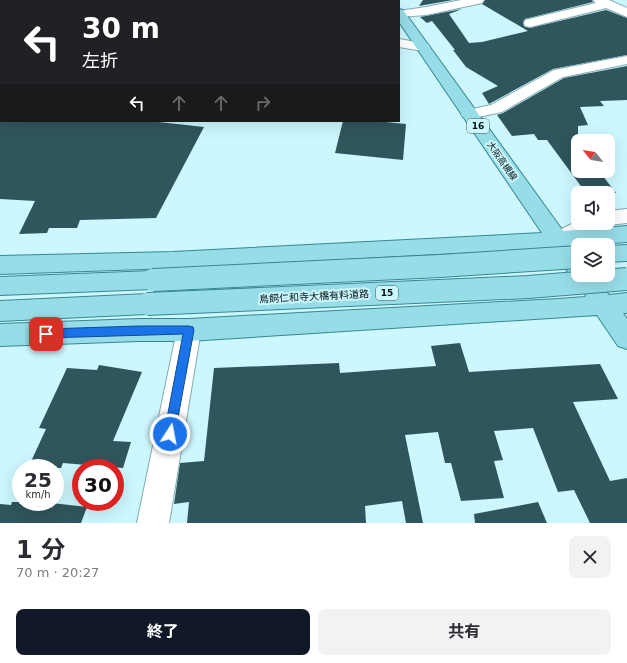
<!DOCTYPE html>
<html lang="ja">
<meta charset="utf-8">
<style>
body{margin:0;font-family:"DejaVu Sans","Noto Sans JP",sans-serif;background:#f2f2f3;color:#2b2b33;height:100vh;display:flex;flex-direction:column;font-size:15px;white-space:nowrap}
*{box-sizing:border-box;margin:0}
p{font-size:13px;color:#7c7c81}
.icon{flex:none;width:22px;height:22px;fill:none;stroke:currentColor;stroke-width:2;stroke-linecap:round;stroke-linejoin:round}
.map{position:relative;height:523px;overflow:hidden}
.side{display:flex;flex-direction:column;background:#fff;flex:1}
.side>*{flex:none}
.hud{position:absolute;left:0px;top:0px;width:400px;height:122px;box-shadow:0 4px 16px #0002;background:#202124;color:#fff;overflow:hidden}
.needle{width:26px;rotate:300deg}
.controls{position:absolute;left:571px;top:134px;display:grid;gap:8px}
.controls a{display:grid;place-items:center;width:44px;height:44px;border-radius:8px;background:#fff;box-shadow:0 4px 16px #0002;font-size:20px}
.speed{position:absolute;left:12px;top:459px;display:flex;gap:8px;font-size:20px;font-weight:700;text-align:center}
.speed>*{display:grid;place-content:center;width:52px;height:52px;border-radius:50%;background:#fff;box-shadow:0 4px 16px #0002;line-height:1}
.speed small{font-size:10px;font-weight:400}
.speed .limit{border:6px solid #d22;background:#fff;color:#111}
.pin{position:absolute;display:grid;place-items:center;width:34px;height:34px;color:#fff;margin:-17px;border-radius:8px;box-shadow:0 2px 6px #0006}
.me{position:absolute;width:44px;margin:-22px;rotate:11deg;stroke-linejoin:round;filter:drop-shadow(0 0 3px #0008)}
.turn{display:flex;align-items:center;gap:14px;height:84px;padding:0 16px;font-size:18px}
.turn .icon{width:52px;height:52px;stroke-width:2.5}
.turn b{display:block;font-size:28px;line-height:34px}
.lanes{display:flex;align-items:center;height:38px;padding:0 16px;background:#0003;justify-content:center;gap:20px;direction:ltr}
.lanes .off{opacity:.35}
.round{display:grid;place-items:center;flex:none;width:42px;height:42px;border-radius:8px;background:#f2f2f3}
.head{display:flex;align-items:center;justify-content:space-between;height:68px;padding:0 16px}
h1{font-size:24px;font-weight:700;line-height:30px}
.button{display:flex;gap:8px;margin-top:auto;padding:8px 16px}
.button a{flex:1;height:46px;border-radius:8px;background:#111827;color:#fff;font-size:16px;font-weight:700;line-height:46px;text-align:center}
.button a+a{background:#f2f2f3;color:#2b2b33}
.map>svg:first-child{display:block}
.building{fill:#2f565c}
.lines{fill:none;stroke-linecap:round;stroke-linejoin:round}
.minor-casing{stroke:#83acb2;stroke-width:2}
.major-casing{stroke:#368793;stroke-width:2}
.minor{fill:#fff;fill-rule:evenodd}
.major{fill:#97dde8;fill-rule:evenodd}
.major-bridge-casing{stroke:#368793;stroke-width:24;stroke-linecap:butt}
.major-bridge{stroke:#97dde8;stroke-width:22}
.route{fill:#1a73e8;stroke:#114b97}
.labels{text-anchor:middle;stroke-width:4;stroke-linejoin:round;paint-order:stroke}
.shield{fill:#ccf7fe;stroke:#3f565a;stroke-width:1}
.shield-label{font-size:9px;font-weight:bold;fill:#031114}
.far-street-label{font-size:9px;fill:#031114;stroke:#ccf7fe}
.street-label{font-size:10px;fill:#031114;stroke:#ccf7fe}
</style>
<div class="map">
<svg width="627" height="523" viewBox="0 0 627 523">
<rect width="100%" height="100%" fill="#ccf7fe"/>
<g class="building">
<polygon points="423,0 453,0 419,6"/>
<polygon points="485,0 592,0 593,2 525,19 523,23 524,26 530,28 606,10 627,18 627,55 553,69 489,104 482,93 498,86 466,67 453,50 455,50 432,21 427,23 420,17 462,9 449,14 469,43 482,42 528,31 482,4"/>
<polygon points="627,66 627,100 600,101 604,106 580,107 588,125 578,126 578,171 599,171 616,193 586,193 547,140 538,140 534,134 512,136 497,115 503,113 564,78"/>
<polygon points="0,121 150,121 204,127 156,218 80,220 77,228 49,228 47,233 19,234 35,201 0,199"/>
<polygon points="343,121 376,121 406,124 403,160 335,153"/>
<polygon points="460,343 469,372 600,364 618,399 573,402 610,481 627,478 627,523 590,523 574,490 558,492 533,428 494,431 503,460 494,461 504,498 461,501 451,463 445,463 438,432 405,435 423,523 406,523 402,501 365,506 366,523 187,523 189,502 174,504 180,463 204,461 214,368 339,363 340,373 436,366 431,346"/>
<polygon points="99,365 142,372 113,441 131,442 123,468 63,463 61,468 28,468 46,429 39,428 67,368 97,370"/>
<polygon points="12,502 43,502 87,507 81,523 0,523 0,504 11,505"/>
<polygon points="538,502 547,523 475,523 474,514"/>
</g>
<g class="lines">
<g class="minor-casing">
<g id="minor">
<polygon points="461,0 484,0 482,3 426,15 399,17 399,11 426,7"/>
<polygon points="593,0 609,0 627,8 627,17 606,8 530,27 525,26 524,23 525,20 596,3"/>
<polygon points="0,17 1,17 0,26"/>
<polygon points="399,39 428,44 430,47 428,50 423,51 399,47"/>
<polygon points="627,56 627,64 563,77 502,112 469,119 463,117 461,114 463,111 491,105 554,70"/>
<polygon points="627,209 627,223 608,225 602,223 599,228 558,248 551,246 547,240 551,234 578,221 578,223 608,223 608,211"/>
<polygon points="189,319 198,323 201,330 169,523 137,523 177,330 180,323"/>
</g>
</g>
<g class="major-casing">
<g id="major">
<polygon points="399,9 403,10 563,231 627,226 627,242 574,246 578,252 578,275 586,275 578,278 570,275 552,248 173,268 0,274 0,256 173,252 542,233 399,22"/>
<polygon points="627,245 627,261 608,262 608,246"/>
<polygon points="153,271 161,274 164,280 161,286 153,289 0,295 0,277"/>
<polygon points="596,287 604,289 609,295 627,293 627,313 623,313 627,319 627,349 618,346 597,315 189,341 139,341 0,346 0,324 139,319 189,319 558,299 585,297 588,289"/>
<polygon points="147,294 155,297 159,304 155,311 147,314 0,321 0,301"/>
</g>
</g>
<use href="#minor" class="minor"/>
<use href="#major" class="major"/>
<g class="major-bridge-casing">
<g id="major-bridge">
<polyline points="153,280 440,266 578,257"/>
<polyline points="147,304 528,287 627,279"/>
</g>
</g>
<use href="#major-bridge" class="major-bridge"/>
</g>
<polygon class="route" points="139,326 189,326 193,327 194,330 175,434 174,438 170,440 165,438 164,434 183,334 46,338 43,337 41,334 43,330 46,329"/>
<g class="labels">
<g class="shield">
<rect x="467" y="119" width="22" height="14" rx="3"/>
<rect x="376" y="286" width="22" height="14" rx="3"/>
</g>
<g class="shield-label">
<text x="478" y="129">16</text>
<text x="387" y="296">15</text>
</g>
<g class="far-street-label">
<text transform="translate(502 161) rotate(55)" y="3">大阪高槻線</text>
</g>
<g class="street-label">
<text transform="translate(314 296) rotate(-3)" y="4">鳥飼仁和寺大橋有料道路</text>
</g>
</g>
</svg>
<div class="controls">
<a><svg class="needle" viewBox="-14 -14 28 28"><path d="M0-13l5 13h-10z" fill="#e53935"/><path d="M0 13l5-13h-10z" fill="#7c7c81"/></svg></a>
<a><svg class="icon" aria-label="sound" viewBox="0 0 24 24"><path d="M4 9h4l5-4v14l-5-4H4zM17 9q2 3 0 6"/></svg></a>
<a><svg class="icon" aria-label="layers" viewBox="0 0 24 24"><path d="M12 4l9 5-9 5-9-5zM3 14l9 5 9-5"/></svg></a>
</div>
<div class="speed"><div>25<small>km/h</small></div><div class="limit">30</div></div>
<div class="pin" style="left:46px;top:334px;background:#d93025"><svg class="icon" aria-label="arrive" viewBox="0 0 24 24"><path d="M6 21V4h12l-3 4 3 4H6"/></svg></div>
<svg class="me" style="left:170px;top:434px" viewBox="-20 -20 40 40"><circle r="17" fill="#1a73e8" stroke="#fff" stroke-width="3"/><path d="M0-11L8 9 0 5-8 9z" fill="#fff"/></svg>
<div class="hud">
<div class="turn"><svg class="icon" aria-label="left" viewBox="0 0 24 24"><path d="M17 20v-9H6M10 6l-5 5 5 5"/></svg><div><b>30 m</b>左折</div></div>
<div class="lanes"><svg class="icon" aria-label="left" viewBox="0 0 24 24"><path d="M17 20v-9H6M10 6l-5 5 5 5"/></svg><svg class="icon off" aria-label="ahead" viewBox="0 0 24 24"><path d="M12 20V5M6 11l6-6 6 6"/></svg><svg class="icon off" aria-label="ahead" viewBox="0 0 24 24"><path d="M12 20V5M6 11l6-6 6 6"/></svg><svg class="icon off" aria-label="right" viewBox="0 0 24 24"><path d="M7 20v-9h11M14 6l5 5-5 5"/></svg></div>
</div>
</div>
<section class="side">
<div class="head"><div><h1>1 分</h1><p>70 m · 20:27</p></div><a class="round"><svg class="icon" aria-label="close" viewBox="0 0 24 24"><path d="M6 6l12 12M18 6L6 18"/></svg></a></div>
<div class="button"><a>終了</a><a>共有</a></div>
</section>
